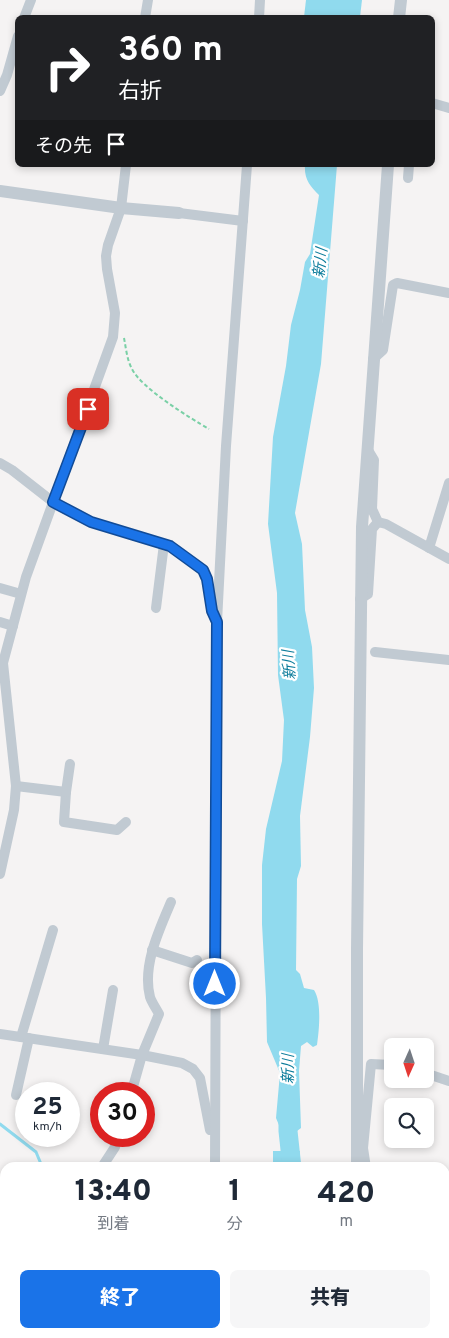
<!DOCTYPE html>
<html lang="ja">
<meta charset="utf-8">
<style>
body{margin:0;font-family:Overpass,"Noto Sans JP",sans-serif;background:#f6f6f7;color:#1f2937;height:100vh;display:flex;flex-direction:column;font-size:19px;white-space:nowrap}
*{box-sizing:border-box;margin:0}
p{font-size:16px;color:#747a83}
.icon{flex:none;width:28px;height:28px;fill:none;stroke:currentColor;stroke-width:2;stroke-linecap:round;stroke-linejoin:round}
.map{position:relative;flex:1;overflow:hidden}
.sheet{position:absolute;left:0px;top:1162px;width:450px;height:176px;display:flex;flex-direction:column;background:#fff;border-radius:15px 15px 0 0;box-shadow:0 2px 8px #0003}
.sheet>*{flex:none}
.banner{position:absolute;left:15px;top:15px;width:420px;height:152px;border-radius:8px;box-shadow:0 2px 8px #0003;background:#202124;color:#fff;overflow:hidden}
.needle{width:32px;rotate:183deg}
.buttons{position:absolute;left:384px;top:1038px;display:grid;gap:10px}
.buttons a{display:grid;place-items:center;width:50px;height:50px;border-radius:8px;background:#fff;box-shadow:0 2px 8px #0003;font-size:25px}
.speed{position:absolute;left:15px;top:1082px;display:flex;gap:10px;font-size:25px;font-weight:700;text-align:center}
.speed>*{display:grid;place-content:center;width:65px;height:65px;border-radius:50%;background:#fff;box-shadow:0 2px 8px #0003;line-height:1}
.speed small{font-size:12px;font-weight:400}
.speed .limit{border:8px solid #d22;background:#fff;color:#111}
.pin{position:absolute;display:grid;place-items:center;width:42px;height:42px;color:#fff;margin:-21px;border-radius:10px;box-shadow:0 2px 8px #0006}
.me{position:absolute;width:55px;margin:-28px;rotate:0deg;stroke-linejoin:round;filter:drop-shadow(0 0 4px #0008)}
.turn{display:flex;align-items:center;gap:18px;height:105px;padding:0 20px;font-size:22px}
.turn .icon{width:65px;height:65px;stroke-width:2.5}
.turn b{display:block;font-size:35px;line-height:42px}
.then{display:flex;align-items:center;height:48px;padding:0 20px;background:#0003;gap:10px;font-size:19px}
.eta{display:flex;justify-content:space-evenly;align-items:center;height:85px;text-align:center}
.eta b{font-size:30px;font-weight:800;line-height:35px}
.button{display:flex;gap:10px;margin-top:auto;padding:10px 20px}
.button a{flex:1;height:58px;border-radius:8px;background:#1a73e8;color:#fff;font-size:20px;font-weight:800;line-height:58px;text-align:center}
.button a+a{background:#f6f6f7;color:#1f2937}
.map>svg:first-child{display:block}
.water{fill:#90daee}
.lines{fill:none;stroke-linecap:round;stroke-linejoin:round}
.stream{stroke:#90daee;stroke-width:3}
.river{stroke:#90daee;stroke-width:19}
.minor-tunnel{stroke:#caccce;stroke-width:10;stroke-dasharray:10 5;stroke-linecap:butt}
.path{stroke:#7ad0a6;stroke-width:2;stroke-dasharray:4 2.5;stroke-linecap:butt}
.minor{stroke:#c1cad2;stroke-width:10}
.tertiary{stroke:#c1cad2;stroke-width:12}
.secondary{stroke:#c1cbd6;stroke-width:15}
.route-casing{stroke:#114b97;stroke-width:12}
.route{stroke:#1a73e8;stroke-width:9}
.labels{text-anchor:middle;stroke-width:4.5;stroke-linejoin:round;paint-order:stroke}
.water-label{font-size:15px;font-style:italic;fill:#0c7c9b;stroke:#fff}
</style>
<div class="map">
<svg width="449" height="1338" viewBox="0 0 449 1338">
<rect width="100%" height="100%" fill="#f5f3f3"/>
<g class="water">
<polygon points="306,0 362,0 360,17 304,17"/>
<path d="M305,165H337L321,364L295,513L302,544L305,610L312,647L314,688L310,737L300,816L301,866L297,879L296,970L300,974L304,988L314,990C322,1002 319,1031 317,1045L313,1047L307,1042L301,1046L299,1071L301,1128L297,1131L281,1130L276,1118L280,1073L267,1042L266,998L262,924V865L266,829L282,761L284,720L278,675L277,593L268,524L273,437L286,366L291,325L300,290L305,262L310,254L319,195C310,186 304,179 305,165Z"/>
<polygon points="286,1140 294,1140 294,1150 300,1151 298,1167 273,1167 273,1151 285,1151"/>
<polygon points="261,1334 304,1334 302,1338 261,1338"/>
</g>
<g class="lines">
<polyline class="stream" points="0,1124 36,1152 41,1164 40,1168"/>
<polyline class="river" points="288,1106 288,1131 292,1168"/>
<polyline class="minor-tunnel" points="366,1338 366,1334"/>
<path class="path" d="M124,338C126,348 127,360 132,369C141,388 190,418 209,429"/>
<g class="minor">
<polyline points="24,18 31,0"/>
<polyline points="145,18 148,0"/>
<polyline points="259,18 260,0"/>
<polyline points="0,91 7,75 18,36"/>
<polyline points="432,103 449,108"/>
<polyline points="408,178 409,165"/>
<polyline points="179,213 243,221"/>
<polyline points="373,359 383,350 393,285 397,283 449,293"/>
<polyline points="368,450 374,460 372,509 378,522"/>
<polyline points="0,463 12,470 53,502 91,522 170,546 203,571 207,579 212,611 214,616"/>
<polyline points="429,548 449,483"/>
<polyline points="0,588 21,594"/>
<polyline points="360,599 368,594 372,529 378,522 386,524 449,559"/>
<polyline points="156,608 164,544"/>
<polyline points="0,622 13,626"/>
<polyline points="375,652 449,660"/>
<polyline points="16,786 66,792 64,822 117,830 126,822"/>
<polyline points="66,792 70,764"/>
<polyline points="0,874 14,810 16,786 3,663 26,577 113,337 115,313 107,269 106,256 108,245 121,208 126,165"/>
<polyline points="152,950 192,963 197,960"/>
<polyline points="0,1034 142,1055 182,1063 193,1069 200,1078 210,1130"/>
<polyline points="21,1037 53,930"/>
<polyline points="103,1049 113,990"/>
<polyline points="425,1073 449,1081"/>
<path d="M131,1094L142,1055L159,1014C156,1008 152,1003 150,997C142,966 159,930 171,902"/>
<polyline points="16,1095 29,1038"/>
<polyline points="102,1167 115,1147 118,1136"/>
<polyline points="215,1168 217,622 226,446 247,165"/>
<polyline points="366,1168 363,1148 371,1064 392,1065"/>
<polyline points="445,1194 449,1195"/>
<polyline points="445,1223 449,1225"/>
<polyline points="77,1337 94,1334"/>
<polyline points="124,1338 124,1334"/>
<polyline points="213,1338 213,1334"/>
<polyline points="354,1338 354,1334"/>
</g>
<g class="tertiary">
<polyline points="399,18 401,0"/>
<polyline points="0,191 121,208 179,213"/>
<polyline points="357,1168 357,949 362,527 388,165"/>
</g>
<g class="secondary">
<polyline points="445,1329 449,1328"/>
<polyline points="398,1338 419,1334"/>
</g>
</g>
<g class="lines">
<g class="route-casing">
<polyline id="route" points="88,409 53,502 91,522 170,546 203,570 207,579 212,611 217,622 215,984"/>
</g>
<use href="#route" class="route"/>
</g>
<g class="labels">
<g class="water-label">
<text transform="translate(320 263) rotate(-83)" y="5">新川</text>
<text transform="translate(289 665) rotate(-94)" y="5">新川</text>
<text transform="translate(288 1069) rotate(-90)" y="5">新川</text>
</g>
</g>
</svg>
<div class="buttons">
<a><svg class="needle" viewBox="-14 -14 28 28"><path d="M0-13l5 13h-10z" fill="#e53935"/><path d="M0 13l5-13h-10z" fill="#747a83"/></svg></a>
<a><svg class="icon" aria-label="search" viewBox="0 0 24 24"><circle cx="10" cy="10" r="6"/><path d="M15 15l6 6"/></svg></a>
</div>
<div class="speed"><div>25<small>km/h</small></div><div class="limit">30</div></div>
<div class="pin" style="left:88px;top:409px;background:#d93025"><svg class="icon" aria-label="arrive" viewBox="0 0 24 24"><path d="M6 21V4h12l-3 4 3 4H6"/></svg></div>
<svg class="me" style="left:215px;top:984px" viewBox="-20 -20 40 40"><circle r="17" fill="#1a73e8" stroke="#fff" stroke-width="3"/><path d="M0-11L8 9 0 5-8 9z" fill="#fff"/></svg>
<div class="banner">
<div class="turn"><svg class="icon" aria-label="right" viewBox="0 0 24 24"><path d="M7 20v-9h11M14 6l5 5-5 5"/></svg><div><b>360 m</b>右折</div></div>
<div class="then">その先<svg class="icon" aria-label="arrive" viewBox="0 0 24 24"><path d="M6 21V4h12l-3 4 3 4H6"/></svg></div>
</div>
<section class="sheet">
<div class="eta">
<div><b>13:40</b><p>到着</p></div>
<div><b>1</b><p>分</p></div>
<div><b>420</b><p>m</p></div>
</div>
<div class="button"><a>終了</a><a>共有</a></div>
</section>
</div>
